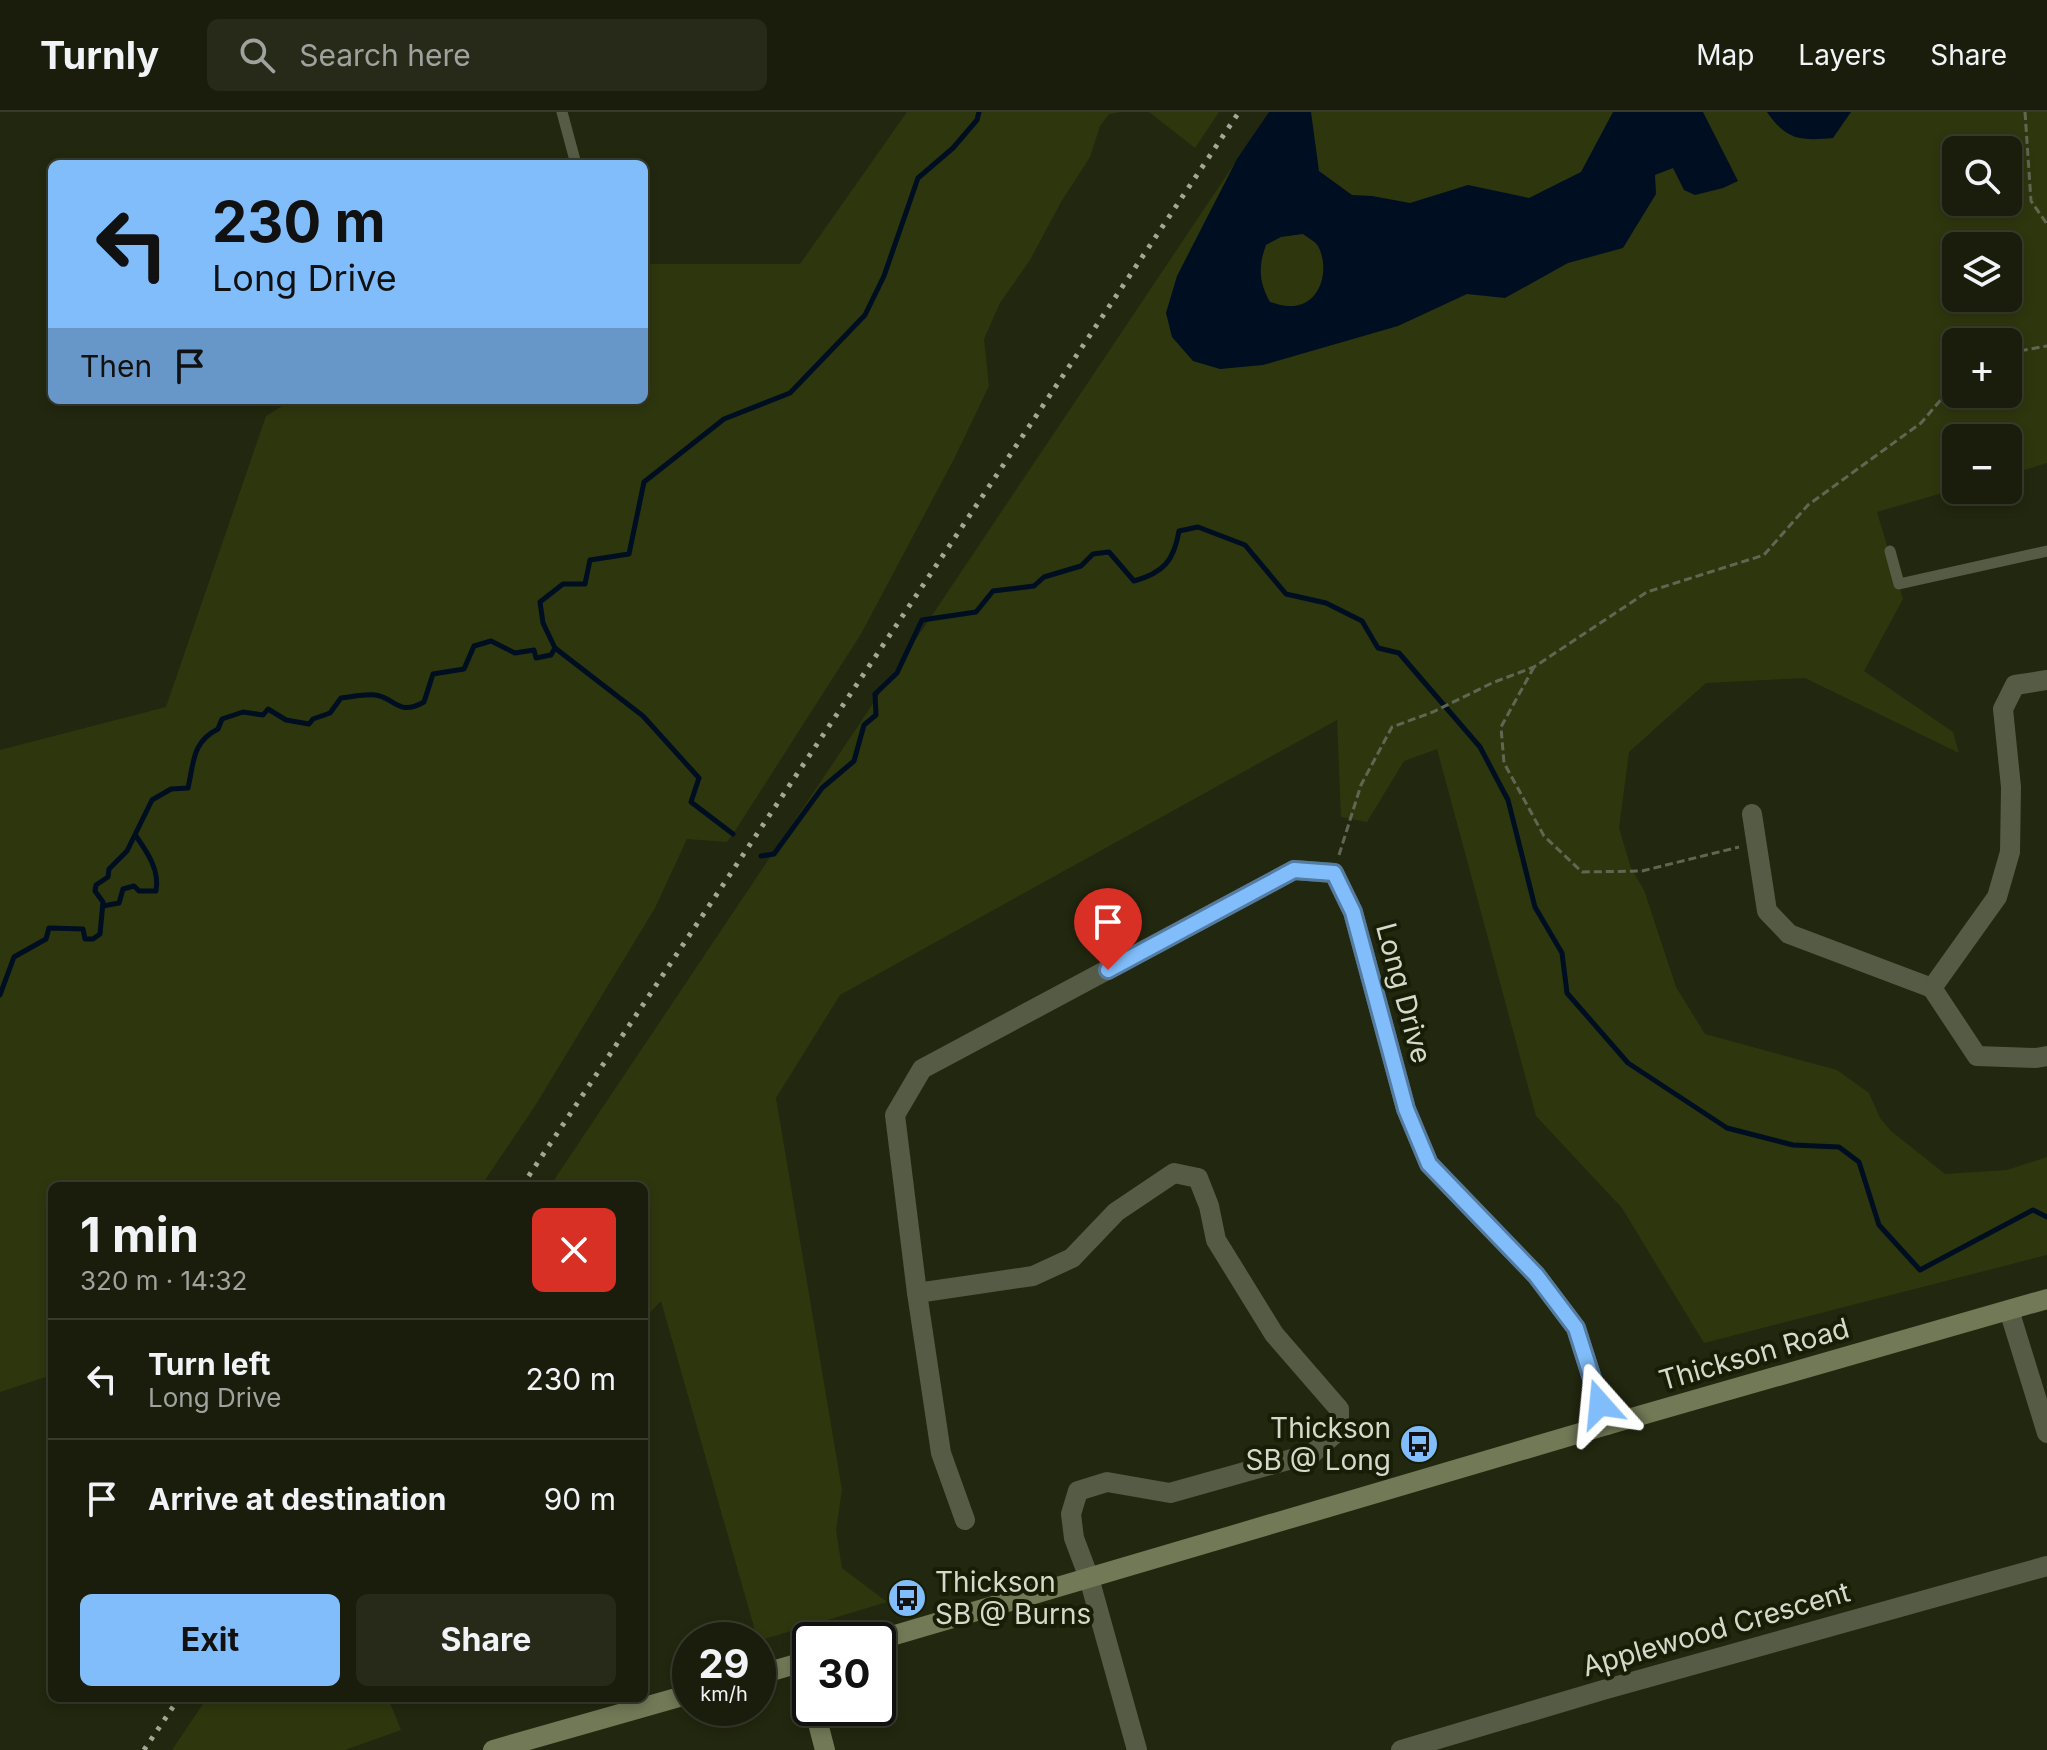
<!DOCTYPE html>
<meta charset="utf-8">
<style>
body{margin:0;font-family:Inter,sans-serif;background:#272a19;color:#f1f3f6;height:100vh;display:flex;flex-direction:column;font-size:30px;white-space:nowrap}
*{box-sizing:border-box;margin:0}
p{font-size:26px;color:#9fa29d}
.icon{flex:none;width:44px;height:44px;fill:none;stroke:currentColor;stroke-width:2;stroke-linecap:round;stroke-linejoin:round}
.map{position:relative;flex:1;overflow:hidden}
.details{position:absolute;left:48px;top:1070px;width:600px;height:520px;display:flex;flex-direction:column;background:#1a1d0b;border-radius:12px;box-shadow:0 4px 12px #0003,0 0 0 2px #383b2c}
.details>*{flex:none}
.guide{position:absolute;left:48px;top:48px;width:600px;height:244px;border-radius:12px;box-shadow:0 4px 12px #0003,0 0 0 2px #383b2c;background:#81bdfa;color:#111;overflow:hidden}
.controls{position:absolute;left:1942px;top:24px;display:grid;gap:16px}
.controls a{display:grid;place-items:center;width:80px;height:80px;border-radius:12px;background:#1a1d0b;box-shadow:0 4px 12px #0003,0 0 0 2px #383b2c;font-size:40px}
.speed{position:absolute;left:672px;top:1510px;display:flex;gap:16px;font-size:40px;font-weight:700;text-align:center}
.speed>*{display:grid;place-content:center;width:104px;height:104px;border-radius:50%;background:#1a1d0b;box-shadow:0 4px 12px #0003,0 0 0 2px #383b2c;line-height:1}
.speed small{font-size:20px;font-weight:400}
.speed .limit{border:4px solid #111;border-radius:12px;background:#fff;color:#111}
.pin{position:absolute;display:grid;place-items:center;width:68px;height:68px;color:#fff;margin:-82px -34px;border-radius:50% 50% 50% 0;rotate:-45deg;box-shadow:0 0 8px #0007}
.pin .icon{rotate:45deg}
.me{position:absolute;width:88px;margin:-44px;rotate:342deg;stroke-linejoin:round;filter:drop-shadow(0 0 6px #0008)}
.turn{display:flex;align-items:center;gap:28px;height:168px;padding:0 32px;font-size:36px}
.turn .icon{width:104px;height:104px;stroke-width:2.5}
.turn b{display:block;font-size:56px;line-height:68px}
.then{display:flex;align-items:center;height:76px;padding:0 32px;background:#0003;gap:16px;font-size:30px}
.round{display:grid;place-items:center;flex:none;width:84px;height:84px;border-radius:12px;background:#272a19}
.headline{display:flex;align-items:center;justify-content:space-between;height:136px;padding:0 32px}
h1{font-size:48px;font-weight:700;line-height:60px}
.primary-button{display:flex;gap:16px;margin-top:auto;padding:16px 32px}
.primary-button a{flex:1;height:92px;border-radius:12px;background:#81bdfa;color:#111;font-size:32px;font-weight:700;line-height:92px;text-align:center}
.primary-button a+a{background:#272a19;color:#f1f3f6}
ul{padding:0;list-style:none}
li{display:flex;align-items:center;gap:24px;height:120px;padding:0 32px;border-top:2px solid #383b2c}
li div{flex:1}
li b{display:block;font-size:30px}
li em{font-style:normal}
header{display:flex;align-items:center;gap:48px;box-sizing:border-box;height:112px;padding:0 40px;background:#1a1d0b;border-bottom:2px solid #383b2c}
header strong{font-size:38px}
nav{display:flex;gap:44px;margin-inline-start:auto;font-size:28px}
.search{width:560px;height:72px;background:#272a19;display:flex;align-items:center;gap:20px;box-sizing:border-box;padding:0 28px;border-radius:12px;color:#9fa29d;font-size:30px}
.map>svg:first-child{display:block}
.green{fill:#2e360e;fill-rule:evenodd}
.water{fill:#000e21;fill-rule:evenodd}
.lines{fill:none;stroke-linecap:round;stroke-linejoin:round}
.stream{stroke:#000e21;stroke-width:5}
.path{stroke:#616652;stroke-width:3;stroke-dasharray:8 4;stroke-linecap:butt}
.lane{stroke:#555b45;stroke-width:11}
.street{stroke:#555b45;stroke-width:20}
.secondary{stroke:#717956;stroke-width:20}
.rail{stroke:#a3a796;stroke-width:5;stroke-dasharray:4 8;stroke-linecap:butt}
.route-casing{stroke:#547ba2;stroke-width:20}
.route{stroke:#81bdfa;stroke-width:14}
.labels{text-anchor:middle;stroke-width:8;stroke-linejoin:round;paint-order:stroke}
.street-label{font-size:28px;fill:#d5d9cb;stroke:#181d06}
.poi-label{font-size:28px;fill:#d5d9cb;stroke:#181d06;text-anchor:end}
</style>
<header>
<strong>Turnly</strong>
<div class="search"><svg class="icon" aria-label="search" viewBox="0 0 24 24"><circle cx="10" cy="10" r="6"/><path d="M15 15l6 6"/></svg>Search here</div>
<nav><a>Map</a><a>Layers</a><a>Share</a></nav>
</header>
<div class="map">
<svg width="2047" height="1638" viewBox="0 0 2047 1638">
<rect width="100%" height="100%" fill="#22270f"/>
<g class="green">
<polygon points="907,0 1121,0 1109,2 1100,14 1090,45 1061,90 1030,148 1000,191 984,227 989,274 954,347 861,522 733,722 727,730 687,727 655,796 535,994 481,1074 52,1074 52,1263 0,1280 0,638 166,595 266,304 292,288 644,288 644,152 800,152"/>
<polygon points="1149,0 1219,0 1195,36"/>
<path d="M1269,0H2047V351L2008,363V326H1956V377L1877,400L1903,487L1864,559L1953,620L1959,641L1805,566L1706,571L1629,640L1619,716L1631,756L1644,778L1676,875L1705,922L1837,958L1869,981L1880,1006L1891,1019L1945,1062L2007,1058L2047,1045V1143L1704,1231L1622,1096L1536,1004L1437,637L1404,649L1367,710L1341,705L1337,608L840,883L776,986L842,1378L836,1418L842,1456L887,1490L758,1529L661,1189L644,1207V1074H550ZM1956,38H2008V90H1956ZM1956,134H2008V186H1956ZM1956,230H2008V282H1956Z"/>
<polygon points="207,1586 388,1586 401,1618 345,1638 172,1638"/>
</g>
<g class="water">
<path d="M1269,0H1311L1319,59L1352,83L1372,84L1410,91L1468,73L1529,86L1581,60L1613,0H1703L1738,69L1723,76L1695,83L1684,78L1673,56L1655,63L1656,82L1623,136L1568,151L1505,186L1467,182L1398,214L1263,253L1220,257L1193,249L1172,225L1166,201L1177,164L1237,47ZM1303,122C1308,126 1315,129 1318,134C1331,158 1320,196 1288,194C1282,194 1275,191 1270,190C1259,170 1258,155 1266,133L1281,125Z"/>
<path d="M1767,0H1851L1833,26C1801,29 1786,28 1767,0Z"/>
</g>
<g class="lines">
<g class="stream">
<polyline points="555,536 643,604 699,666 691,690 733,722"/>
<path d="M761,744L774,742L822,676L854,649L864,613L876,603L875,582L897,561L922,508L976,500L993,479L1034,474L1044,465L1081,454L1093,442L1109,440L1134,469C1163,461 1174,449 1179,419L1198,415L1245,433L1286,482L1326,491L1362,509L1378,536L1399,541L1480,635L1508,688L1535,795L1562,841L1567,881L1628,951L1727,1016L1793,1033L1839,1035L1859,1050L1879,1113L1920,1158L2033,1098L2047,1105"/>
<path d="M103,794L119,791L123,777L134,774L139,779H156C160,758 147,740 136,724"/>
<path d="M0,883L14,845L46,827L49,816L83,817L85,827H93L100,822L103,790L95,779L96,773L108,765L109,757L127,739L152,688L171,677L188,676C194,650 192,630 218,617L222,607L243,600L263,603L268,597L286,608L309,612L313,607L330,601L341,586C351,585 364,582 375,583C395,585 397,605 424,590L433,562L464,557L474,534L491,529L515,541L534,538L536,546L551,543L555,536L543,511L540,490L563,472H585L590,448L629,442L644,370L724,307L790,281L865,203L884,164L918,66L953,36L977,8L979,0"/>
</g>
<g class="path">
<polyline points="2025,0 2031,89 2047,112"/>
<polyline points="2008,241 2047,234"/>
<polyline points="1534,555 1501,615 1504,651 1544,724 1582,760 1642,759 1739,735"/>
<polyline points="1339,743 1361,673 1392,615 1433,600 1492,571 1534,555 1647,480 1764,443 1808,393 1921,311 1956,270"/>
</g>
<g class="lane">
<polyline points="562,0 576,52"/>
<polyline points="1890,439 1899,472 2047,439"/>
</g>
<g class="street">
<polyline points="1752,702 1767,799 1789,822 1932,876"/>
<polyline points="1932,876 1997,785 2010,740 2011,675 2003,597 2015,573 2047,568"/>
<polyline points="1932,876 1977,944 2036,946 2047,944"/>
<polyline points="917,1181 1033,1164 1072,1146 1116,1100 1174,1061 1198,1066 1209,1094 1216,1128 1274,1222 1339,1297 1339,1318 1313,1341 1170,1381 1107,1370 1078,1379 1071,1402 1074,1426 1089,1466 1137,1638"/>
<polyline points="2009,1198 2047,1321"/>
<polyline points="965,1408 941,1341 917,1181 895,1003 922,957 1294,758 1334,761 1353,800 1406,997 1429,1052 1536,1163 1576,1216 1607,1313"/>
<polyline points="1401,1638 1603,1578 2047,1454"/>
</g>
<g class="secondary">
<polyline points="878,1528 1607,1313 2047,1187"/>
<polyline points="801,1551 810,1583"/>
<polyline points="758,1563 810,1548"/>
<polyline points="814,1596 825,1638"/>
<polyline points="493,1638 690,1582"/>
</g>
<g class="rail">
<polyline points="522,1074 1239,0"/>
<polyline points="144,1638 179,1586"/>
</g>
</g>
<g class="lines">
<g class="route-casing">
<polyline id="route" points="1108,858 1294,758 1334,761 1353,800 1406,997 1429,1052 1536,1163 1576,1216 1600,1292"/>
</g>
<use href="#route" class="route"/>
</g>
<defs>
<g id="bus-disc" transform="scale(2)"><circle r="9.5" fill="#81bdfa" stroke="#181d06"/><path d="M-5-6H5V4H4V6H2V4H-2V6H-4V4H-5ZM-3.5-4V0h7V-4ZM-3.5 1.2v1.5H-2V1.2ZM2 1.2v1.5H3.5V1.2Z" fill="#111"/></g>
</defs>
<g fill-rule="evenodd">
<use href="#bus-disc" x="1419" y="1332"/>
<use href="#bus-disc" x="907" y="1486"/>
</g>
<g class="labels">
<g class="street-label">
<text transform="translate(1404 881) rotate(75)" y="10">Long Drive</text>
<text transform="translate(1754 1242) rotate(-16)" y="10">Thickson Road</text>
<text transform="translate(1716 1517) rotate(-16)" y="10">Applewood Crescent</text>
</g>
<g class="poi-label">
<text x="1391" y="1326">Thickson<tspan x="1391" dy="32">SB @ Long</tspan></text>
<text x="935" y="1480" text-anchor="start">Thickson<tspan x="935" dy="32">SB @ Burns</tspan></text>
</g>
</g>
</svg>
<div class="controls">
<a><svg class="icon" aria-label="search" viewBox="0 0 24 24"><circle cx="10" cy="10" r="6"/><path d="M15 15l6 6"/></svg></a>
<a><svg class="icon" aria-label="layers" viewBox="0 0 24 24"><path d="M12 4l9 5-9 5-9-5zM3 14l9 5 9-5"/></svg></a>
<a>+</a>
<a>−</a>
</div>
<div class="speed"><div>29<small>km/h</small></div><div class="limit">30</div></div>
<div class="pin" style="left:1108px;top:858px;background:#d93025"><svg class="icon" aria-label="arrive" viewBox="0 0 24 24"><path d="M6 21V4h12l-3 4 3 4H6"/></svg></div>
<svg class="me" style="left:1600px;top:1292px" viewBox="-20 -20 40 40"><path d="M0-17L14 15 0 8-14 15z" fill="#81bdfa" stroke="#fff" stroke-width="4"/></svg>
<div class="guide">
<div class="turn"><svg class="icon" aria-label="left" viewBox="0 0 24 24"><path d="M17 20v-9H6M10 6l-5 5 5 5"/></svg><div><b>230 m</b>Long Drive</div></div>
<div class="then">Then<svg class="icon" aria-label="arrive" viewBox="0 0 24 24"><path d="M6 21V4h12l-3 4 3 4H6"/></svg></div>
</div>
<section class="details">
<div class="headline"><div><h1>1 min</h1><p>320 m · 14:32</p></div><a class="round" style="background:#d93025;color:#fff"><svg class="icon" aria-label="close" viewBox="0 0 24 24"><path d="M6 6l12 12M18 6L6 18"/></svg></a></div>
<ul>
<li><svg class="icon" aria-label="left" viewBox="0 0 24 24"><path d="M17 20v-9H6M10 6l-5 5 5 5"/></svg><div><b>Turn left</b><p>Long Drive</p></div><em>230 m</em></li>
<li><svg class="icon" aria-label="arrive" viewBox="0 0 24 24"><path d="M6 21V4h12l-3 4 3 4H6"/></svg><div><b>Arrive at destination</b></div><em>90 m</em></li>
</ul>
<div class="primary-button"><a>Exit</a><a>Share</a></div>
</section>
</div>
